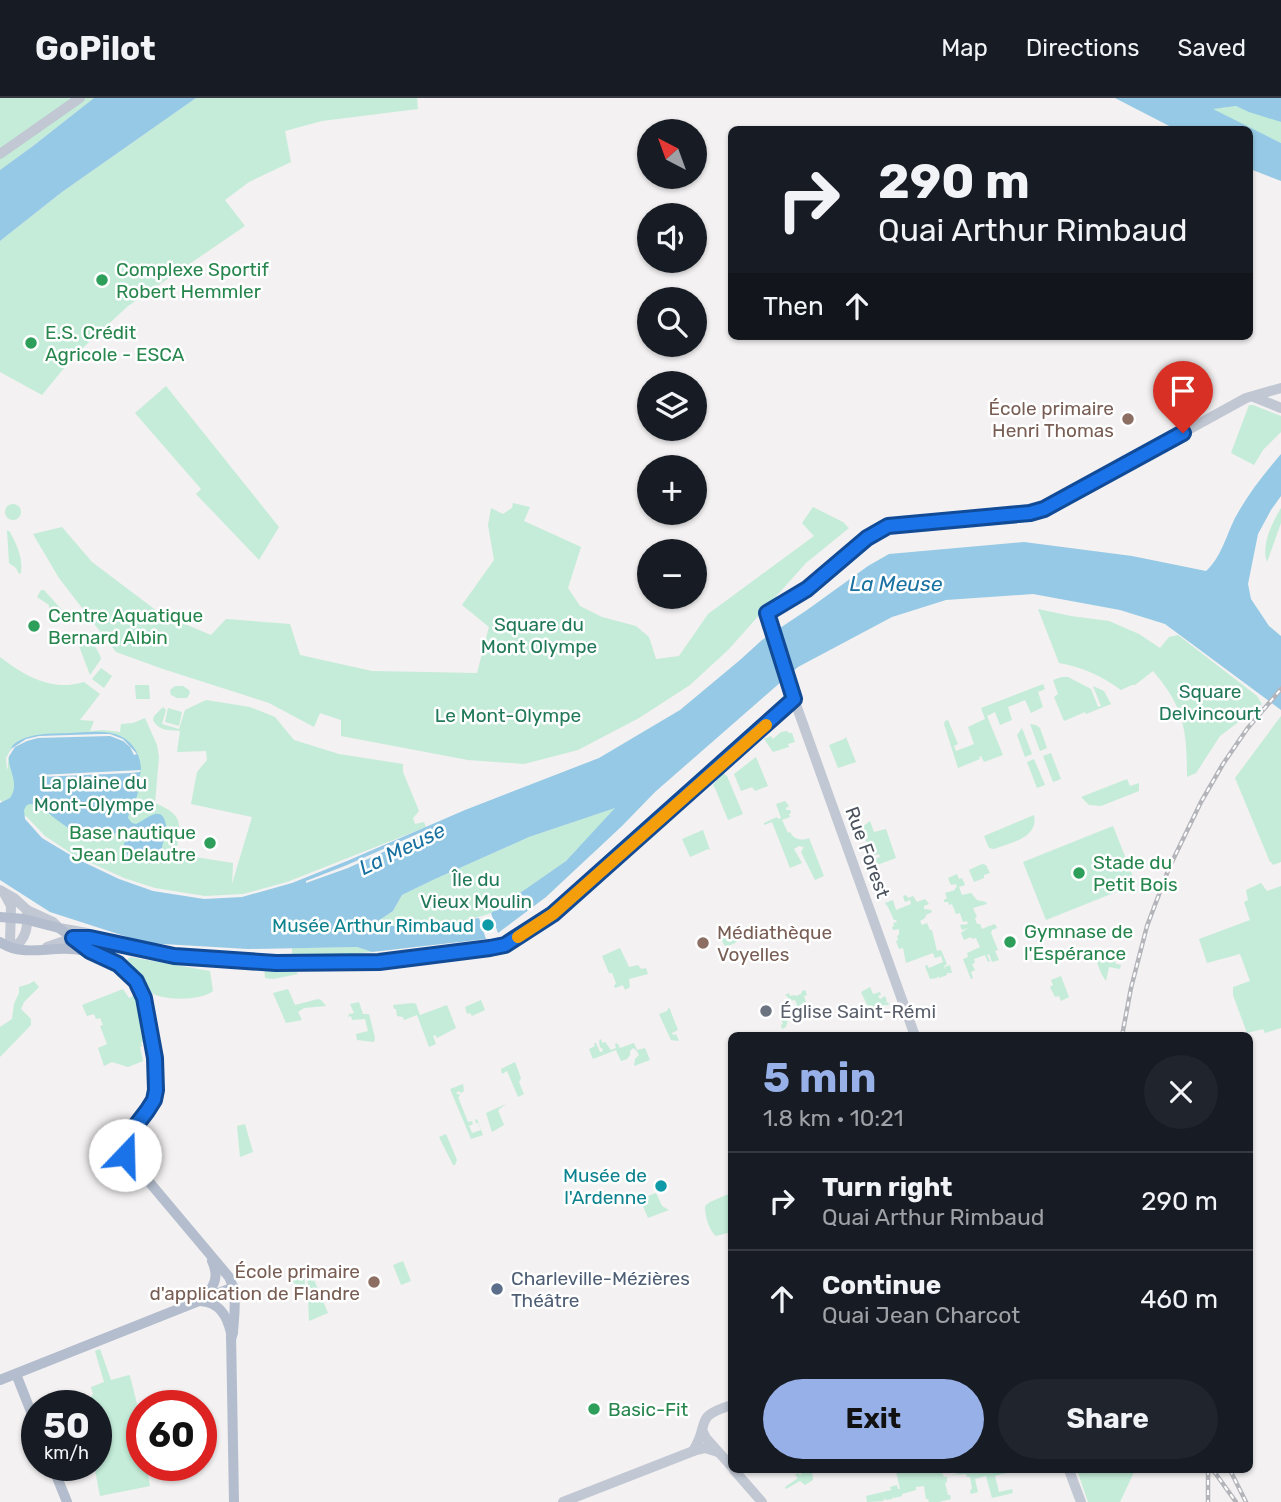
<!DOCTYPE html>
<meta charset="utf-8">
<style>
body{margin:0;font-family:Rubik,sans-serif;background:#20242c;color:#f1f3f6;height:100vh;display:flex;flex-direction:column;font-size:26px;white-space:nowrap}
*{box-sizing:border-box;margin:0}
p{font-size:23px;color:#9ea1a6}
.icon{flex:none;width:38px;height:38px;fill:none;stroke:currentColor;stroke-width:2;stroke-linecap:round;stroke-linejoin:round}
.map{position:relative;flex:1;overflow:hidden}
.panel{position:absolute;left:728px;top:934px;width:525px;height:441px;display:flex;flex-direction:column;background:#171b24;border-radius:10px;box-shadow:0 2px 5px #0004}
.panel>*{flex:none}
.banner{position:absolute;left:728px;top:28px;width:525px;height:214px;border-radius:10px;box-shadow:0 2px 5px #0004;background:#171b24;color:#f1f3f6;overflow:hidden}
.needle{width:46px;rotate:319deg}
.tools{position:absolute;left:637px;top:21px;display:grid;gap:14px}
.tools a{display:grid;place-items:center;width:70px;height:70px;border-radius:50%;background:#171b24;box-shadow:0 2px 5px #0004;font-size:35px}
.speed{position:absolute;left:21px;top:1292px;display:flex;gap:14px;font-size:35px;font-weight:700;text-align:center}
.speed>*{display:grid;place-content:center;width:91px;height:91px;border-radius:50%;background:#171b24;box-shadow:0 2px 5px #0004;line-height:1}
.speed small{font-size:18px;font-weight:400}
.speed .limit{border:10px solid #d22;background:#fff;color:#111}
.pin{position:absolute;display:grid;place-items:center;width:60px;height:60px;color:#fff;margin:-72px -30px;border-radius:50% 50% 50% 0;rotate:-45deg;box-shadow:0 0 7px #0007}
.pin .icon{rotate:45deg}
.me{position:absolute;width:77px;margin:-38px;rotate:21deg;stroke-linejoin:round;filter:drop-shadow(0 0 5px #0008)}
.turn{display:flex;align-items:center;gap:24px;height:147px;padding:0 35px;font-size:32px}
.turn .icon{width:91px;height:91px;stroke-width:2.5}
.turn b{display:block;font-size:49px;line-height:60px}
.then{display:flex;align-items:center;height:66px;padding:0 35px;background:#0003;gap:14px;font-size:26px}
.round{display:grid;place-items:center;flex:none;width:74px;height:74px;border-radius:37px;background:#20242c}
.overview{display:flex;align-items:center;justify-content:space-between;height:119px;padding:0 35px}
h1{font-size:42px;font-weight:700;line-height:52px;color:#97b0e7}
.primary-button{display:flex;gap:14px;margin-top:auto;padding:14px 35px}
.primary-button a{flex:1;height:80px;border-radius:42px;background:#97b0e7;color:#111;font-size:28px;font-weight:700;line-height:80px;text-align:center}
.primary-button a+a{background:#20242c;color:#f1f3f6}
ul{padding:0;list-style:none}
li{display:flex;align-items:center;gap:21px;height:98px;padding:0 35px;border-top:2px solid #363941}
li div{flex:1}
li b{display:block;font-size:26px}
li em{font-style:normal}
header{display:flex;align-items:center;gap:42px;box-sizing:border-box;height:98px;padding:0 35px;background:#171b24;border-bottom:2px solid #363941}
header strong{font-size:33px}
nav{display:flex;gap:38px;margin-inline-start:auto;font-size:24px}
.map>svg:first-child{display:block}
.green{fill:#c4ecd9}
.water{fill:#95c9e5}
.pier{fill:#f3f1f1}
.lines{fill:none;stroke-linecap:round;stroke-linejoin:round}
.secondary{stroke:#c1c7d3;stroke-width:10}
.primary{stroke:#b3bdcd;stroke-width:10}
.rail-casing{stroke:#b4b5bb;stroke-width:4.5}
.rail{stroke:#fff;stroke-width:2;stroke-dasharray:5;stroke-linecap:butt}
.route-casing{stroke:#114b97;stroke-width:18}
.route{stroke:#1a73e8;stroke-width:12}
.slow{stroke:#f59e0b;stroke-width:12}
.leisure-dot{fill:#2e9e5b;stroke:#fff;stroke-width:2.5}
.education-dot{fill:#8d6e63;stroke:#fff;stroke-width:2.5}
.culture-dot{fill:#0f9aa8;stroke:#fff;stroke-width:2.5}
.worship-dot{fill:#6b7280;stroke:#fff;stroke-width:2.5}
.service-dot{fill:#5c6f8a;stroke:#fff;stroke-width:2.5}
.labels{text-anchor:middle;stroke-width:5;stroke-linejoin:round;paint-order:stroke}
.leisure-label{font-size:19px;fill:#27864d;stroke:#fff;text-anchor:start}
.education-label{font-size:19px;fill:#785e54;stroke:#fff;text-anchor:end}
.park-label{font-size:19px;fill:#207959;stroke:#fff}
.street-label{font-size:19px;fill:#4a525d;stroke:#fff}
.culture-label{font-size:19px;fill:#0d838f;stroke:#fff;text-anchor:end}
.worship-label{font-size:19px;fill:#5b616d;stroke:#fff;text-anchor:start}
.service-label{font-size:19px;fill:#4e5e75;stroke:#fff;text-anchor:start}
.water-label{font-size:21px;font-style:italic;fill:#1972a1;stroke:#fff}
</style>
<header>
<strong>GoPilot</strong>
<nav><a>Map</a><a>Directions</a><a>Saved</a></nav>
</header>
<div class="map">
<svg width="1281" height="1404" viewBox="0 0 1281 1404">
<rect width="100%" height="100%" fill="#f3f1f1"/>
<g class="green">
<polygon points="0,0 94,0 33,48 0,72"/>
<polygon points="196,0 417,0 418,11 322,23 285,33 291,64 249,84 225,102 245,128 128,208 73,259 42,297 0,274 0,143 62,94"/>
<polygon points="1236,8 1281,24 1281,45 1211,11"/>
<polygon points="166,288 279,429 259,462 196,396 201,391 135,315"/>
<polygon points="1249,307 1253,307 1281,318 1281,334 1263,352 1254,367 1231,355"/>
<polygon points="513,405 530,409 524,423 581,449 568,490 580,508 602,519 636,528 649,539 656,561 679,558 708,516 814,438 802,425 813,409 843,424 849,430 806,465 728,552 690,587 639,620 578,652 524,666 468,662 341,638 341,622 320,615 314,629 269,605 163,571 116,554 59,480 33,436 62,429 92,464 161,516 211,537 226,521 290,526 300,557 372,573 477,575 489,529 462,507 494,462 488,427 491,410 503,416 512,410"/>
<circle cx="13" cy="414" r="8"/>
<path d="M1281,410V425L1267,464C1261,447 1272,425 1281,410Z"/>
<path d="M7,432L10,434C17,447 23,460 21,475L19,476L16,470L9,465Z"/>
<polygon points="41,492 44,492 71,522 67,525 49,511 49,507 37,499"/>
<path d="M1038,511L1071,518L1109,523L1139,536L1160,550L1169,539L1178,537L1257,598L1262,606L1220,638L1196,675L1187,679C1187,631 1184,609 1153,573L1135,587H1132L1121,592C1102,578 1082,569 1059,565Z"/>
<path d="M82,536C90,541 99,552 101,561L90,577L76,540Z"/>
<path d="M0,559C25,578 52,594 84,584L100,596L80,622L94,623L90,633L104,632L120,634L121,626L133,625L145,620L157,647L159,659L155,705C186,718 180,727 176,756L233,765L232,786L252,719L191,706L197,674L207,662L206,653L177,654L180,633C168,632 159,633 153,622L154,618L163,609L166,612L162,626L179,631L185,612L206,602L250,609L275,619L294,642L339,656L403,666V674L419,713L413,720L415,726L424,724L426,729L287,784L243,796L205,798L155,790L124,780L74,757L45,738L27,719L0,702Z"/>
<polygon points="101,570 112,578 104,590 92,581"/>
<polygon points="1062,579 1068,579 1091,591 1098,609 1101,608 1093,588 1104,593 1111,606 1086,616 1085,614 1064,623 1054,599 1058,596 1053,582"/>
<polygon points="1043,586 1045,591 1038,594 1043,609 1031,615 1025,602 1008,609 1012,622 1000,627 995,614 987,618 1003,657 984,664 981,658 979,659 980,661 958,670 944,626 945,623 948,622 958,646 954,648 956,653 974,646 968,629 985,621 981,610"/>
<polygon points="135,587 149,587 150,601 136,601"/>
<polygon points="175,588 183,588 189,592 190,595 187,600 177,600 171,597 170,592"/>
<polygon points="168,610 182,614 179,628 165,624"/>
<polygon points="1281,618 1281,764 1273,767 1271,764 1270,764 1235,680"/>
<polygon points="1030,626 1036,627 1040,630 1047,650 1040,653"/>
<polygon points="1022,630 1032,656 1025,659 1017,637"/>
<polygon points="787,633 789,635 792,635 795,644 788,646 789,649 773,654 764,641 771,638 773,641 781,634"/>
<polygon points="846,639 856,664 838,670 829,647 844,641"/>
<polygon points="1051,655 1061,681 1053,684 1043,658"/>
<polygon points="756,659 768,688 755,693 752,689 741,693 734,676"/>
<polygon points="1034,661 1045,687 1037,690 1027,664"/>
<polygon points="723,675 727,678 743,716 728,722 715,690 713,687"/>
<polygon points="1127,681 1130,688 1139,685 1139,693 1101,708 1089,707 1081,699"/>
<path d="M785,703L789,708L786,710V712H790L791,715L789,716L790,719L782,722L788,735L790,734C794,742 802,743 809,740L824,778L815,782L801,754L804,749L799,748L794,751L802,765L790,770L772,724L764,727V725L777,719L778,721L781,720L776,706Z"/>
<path d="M617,709L566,763L491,815C464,825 403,836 378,823L393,813L402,797L435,781L529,739Z"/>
<path d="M1034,717C1039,740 1010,745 994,751L989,750L984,738Z"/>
<polygon points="870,723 874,734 886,731 896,760 877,767 875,761 880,759 879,756 869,759 865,749 870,746 869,744 867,745 865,741 868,740 867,737 864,738 861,730"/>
<polygon points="1113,728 1136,786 1046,822 1023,764"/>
<polygon points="703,732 710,752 708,751 690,759 682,741"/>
<polygon points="982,766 986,767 990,775 984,777 984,780 974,784 969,772"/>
<polygon points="957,776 959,781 962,780 965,787 959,789 962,797 971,795 977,802 986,804 987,806 973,810 977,819 975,820 977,826 980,826 982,831 991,827 992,829 992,827 995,826 997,830 992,832 991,835 998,852 995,853 999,862 992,864 989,856 987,857 990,863 988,864 985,857 974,861 975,865 972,866 975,872 971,874 973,880 971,881 963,861 968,859 967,855 980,849 976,840 972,841 971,839 964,842 961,835 968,830 962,832 960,827 968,826 967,823 963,824 960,815 956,816 952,806 949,807 948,804 944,804 944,802 947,800 945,795 955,792 955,790 957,789 956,786 951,787 948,780"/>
<polygon points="1261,785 1267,793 1281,788 1281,930 1265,935 1263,931 1247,935 1233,897 1233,889 1250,883 1240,856 1207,865 1199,841 1250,822 1244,804 1248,802 1246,792"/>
<polygon points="906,797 908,800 913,798 917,804 925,801 929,806 924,808 924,811 931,812 932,814 926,817 925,820 920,823 922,827 927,825 930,832 932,832 937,853 941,852 947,866 944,868 946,873 945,869 950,867 952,875 947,875 947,877 939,880 938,878 937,880 930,881 925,868 927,867 929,870 943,864 941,858 935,860 933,855 906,865 903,850 899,851 896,843 898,842 897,838 899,837 899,831 893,832 892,829 894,828 893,825 897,824 896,822 894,822 888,809 885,805 893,802 896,812 911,806 910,802 905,804 903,798"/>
<polygon points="730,827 737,844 726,849 723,845 718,832"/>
<polygon points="357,849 372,854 335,857 292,857 292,850"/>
<polygon points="620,850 629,869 638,867 641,871 646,870 648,876 629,881 630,889 625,892 623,887 615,890 614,888 616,885 612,875 609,875 602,858"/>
<polygon points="1103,857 1105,857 1107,860 1113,858 1116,866 1121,867 1120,871 1109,869 1106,883 1102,877 1095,860"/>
<path d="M130,859L210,873L213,893C201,903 162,903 150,894C140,888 133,873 126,863Z"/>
<path d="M264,867C275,868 292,865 298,876L273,881L265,880Z"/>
<polygon points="1061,878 1069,899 1061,903 1059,898 1055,899 1050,889 1053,887 1051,882"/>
<polygon points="34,883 39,889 24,904 21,911 31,921 31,927 0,959 0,929 12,921 14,906 19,895 19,889 29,886"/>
<polygon points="870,889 873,896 880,894 881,897 878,898 880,901 885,898 887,903 884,905 888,904 889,907 883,907 883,909 879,911 878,908 869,911 861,894"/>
<polygon points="123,891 129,900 137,896 142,911 147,941 141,945 142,948 140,949 143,963 128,969 112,964 104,968 98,950 107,946 100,928 103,927 100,920 96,921 94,916 87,918 82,907"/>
<polygon points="288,891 295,907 318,901 321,902 326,908 304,910 298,914 302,922 286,925 273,895"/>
<polygon points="805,892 807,897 804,898 806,904 800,907 804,916 788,922 786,929 782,931 781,927 783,926 781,921 793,916 793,912 791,911 795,909 797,906 795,902 788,903 788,899 785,897 789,895 790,898 795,897 796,898 801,896 802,893"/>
<polygon points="481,902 485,912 472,918 470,915 467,916 465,909"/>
<polygon points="359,904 363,916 369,916 375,940 374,944 357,942 356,936 368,933 365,921 352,922 351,918 348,919 349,916 354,915 350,906"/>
<polygon points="413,905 416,906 420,917 447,907 456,930 437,940 435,937 433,938 436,946 429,949 417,917 404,922 403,919 397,918 396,911 394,911 393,907"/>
<polygon points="669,909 678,932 672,935 673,937 676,936 679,943 671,942 659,916 667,913"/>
<polygon points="601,941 602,945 605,944 611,952 616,950 615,946 617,945 620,950 634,945 637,952 645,950 650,962 634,968 635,961 639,957 636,952 633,950 630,953 630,957 627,961 621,963 616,952 593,961 589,951 595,948 594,945 596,945 600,954 602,954 603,951 600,949 599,943"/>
<polygon points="515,964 521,980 519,984 524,996 518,999 507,973 502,976 501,971"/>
<polygon points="463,986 464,993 461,995 459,993 456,995 457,996 459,996 460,998 458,999 468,1024 472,1023 473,1026 469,1028 472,1035 481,1032 478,1025 476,1025 475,1022 477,1021 483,1037 471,1041 450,991"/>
<polygon points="506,1006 498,1012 504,1027 492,1034 486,1015"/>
<polygon points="245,1026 253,1054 240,1059 237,1028"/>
<polygon points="446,1036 457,1062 455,1067 453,1067 439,1039"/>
<polygon points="656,1095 662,1108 669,1112 648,1120 640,1101"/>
<path d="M731,1095V1134L716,1138C709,1133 705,1118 705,1108L710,1104Z"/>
<polygon points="403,1163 411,1183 401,1187 393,1167"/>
<polygon points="304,1168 305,1189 303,1193 292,1183 289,1174"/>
<polygon points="309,1170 328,1215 309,1223 307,1171"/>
<polygon points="100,1251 111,1282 129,1277 130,1278 142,1326 142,1367 146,1367 150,1388 100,1398 94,1367 96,1367 96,1307 89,1307 90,1301 93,1296 91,1289 104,1284 95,1253"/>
<polygon points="805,1372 812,1372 813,1382 805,1387 800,1383 786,1391 785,1389 798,1380 795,1377 798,1375 800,1377"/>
<polygon points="885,1372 945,1372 942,1374 944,1379 947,1378 947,1384 945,1385 948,1397 950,1397 951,1401 939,1404 929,1404 928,1401 926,1401 924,1388 916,1389 916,1392 902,1396 902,1398 894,1400 893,1399 892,1401 886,1402 885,1400 883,1403 867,1404 866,1398 891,1392 890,1389 897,1387 898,1391 900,1391 896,1374 886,1375"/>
<polygon points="972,1372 1018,1372 995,1378 999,1394 1012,1391 1013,1395 992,1400 986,1378 975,1381 978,1394 971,1396 970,1392 972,1391 970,1379 967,1379 966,1376 951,1377"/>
<polygon points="1077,1372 1135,1372 1120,1404 1088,1404"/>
</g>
<g class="water">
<polygon points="94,0 196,0 62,94 0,143 0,72 33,48"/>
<polygon points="1115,0 1281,0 1281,24 1249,14 1236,8 1213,11 1281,45 1281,83 1250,71 1250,32 1175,31"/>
<path d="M1281,356V398L1271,412L1258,436L1248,486L1251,501L1269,528L1281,538V612L1165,526L1120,512L1033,496L946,502L892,519L798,569L655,694L622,728L546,799L498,835L491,815L566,763L615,710L529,739L435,781L402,797L393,813L378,823C402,836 452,823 479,820L486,841L372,854L357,849L248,851L146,845L50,814L0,782V705L10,700C23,681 0,667 13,647C28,634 52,636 71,635C93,634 121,629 135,651C139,657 141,665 141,672C140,679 137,687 135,693L138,694L136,701L133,700L132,702L128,720L132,725L136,726C147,721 162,705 166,727L160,761C151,768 136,759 126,756L123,751L126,738L121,734C113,734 109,741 101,742C88,745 62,726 52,718C47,714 45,710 40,707L29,706L26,708L24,712L25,721L42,740L77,761L119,781L153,793L204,801L242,799L292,785L347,763L465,712L599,660L680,612L740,562L762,542L807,512L868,468L889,456L1024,444L1132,458L1206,473C1221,460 1226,438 1235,420C1248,396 1264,376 1281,356Z"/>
</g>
<g class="pier">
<polygon points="100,636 110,636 123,641 137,656 134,657 130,649 123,643 110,638 38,640 27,643 15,649 8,660 8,670 7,671 6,660 11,651 26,641 39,638"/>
<polygon points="141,672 140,674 131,675 39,679 39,677"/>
<polygon points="431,730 432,732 348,770 306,785 306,783 347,767"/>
</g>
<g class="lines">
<g class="secondary">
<polyline points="0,56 80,0"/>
<polyline points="1254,299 1281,310"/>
<path d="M0,792L14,800L27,812C28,828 27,841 13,850L10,844L11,808L4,795"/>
<polyline points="27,812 53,824 59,830 87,835"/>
<polyline points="47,849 73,840 90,840 175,857 276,865 357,864 379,864 431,858 505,847 553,816 794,601"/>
<path d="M915,938L794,601L767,515C780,506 795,499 809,489C836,469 863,433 897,426L1017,417L1044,411L1246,300L1281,290"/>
<polyline points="702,1332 706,1340 732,1369"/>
<path d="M693,1353C711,1325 692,1319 732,1307"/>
<polyline points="734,1372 762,1404"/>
<polyline points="1069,1372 1081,1404"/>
<polyline points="563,1404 696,1352 705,1350 718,1354"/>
</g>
<g class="primary">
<polyline points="0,819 24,821 59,830 88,851"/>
<path d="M0,844C18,856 36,852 57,851C91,849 127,862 142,894C151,915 162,985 152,1005C144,1020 121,1036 124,1054L229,1179C238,1197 234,1216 233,1235L231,1241"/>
<path d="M205,1199C215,1187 219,1178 212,1163"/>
<path d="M200,1203C219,1204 227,1217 231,1235L234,1404"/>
<polyline points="16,1276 37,1329"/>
<polyline points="0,1282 234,1189"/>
<polyline points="52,1367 67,1404"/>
</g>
<g class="rail-casing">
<g id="rail">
<polyline points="1122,938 1131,890 1147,828 1169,770 1201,704 1223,666 1247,631 1281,591"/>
<polyline points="1208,1372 1208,1404"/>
<polyline points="1213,1372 1236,1404"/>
<polyline points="1230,1372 1246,1404"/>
</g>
</g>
<use href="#rail" class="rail"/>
</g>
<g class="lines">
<g class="route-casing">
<polyline id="route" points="125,1057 123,1049 124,1043 147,1013 154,1002 156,992 155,960 144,900 136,883 118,866 90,853 73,840 90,840 174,858 276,865 379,864 490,850 505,847 553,816 794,601 767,515 807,491 867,440 888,428 1030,415 1044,411 1183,335"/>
</g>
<use href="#route" class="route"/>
<polyline class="slow" points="518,839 553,816 766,627"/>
</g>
<g class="leisure-dot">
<circle cx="102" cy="182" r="7"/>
<circle cx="31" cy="245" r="7"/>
<circle cx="34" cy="528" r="7"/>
<circle cx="210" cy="745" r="7"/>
<circle cx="1079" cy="775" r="7"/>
<circle cx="1010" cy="844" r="7"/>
<circle cx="594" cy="1311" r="7"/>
</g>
<g class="education-dot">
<circle cx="1128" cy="321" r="7"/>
<circle cx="703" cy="845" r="7"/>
<circle cx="374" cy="1184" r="7"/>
</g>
<g class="culture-dot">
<circle cx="488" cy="827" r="7"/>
<circle cx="661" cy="1088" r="7"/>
</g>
<circle class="worship-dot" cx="766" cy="913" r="7"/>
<circle class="service-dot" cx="497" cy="1191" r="7"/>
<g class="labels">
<g class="leisure-label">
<text x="116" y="178">Complexe Sportif<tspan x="116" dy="22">Robert Hemmler</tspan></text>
<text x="45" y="241">E.S. Crédit<tspan x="45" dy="22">Agricole - ESCA</tspan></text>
<text x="48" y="524">Centre Aquatique<tspan x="48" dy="22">Bernard Albin</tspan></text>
<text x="196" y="741" text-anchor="end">Base nautique<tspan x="196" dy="22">Jean Delautre</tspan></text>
<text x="1093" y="771">Stade du<tspan x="1093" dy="22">Petit Bois</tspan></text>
<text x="1024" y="840">Gymnase de<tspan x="1024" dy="22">l'Espérance</tspan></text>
<text x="608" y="1318">Basic-Fit</text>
</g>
<g class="education-label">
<text x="1114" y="317">École primaire<tspan x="1114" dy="22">Henri Thomas</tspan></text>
<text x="717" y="841" text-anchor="start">Médiathèque<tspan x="717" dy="22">Voyelles</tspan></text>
<text x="360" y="1180">École primaire<tspan x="360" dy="22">d'application de Flandre</tspan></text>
</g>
<g class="park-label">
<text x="539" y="533">Square du<tspan x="539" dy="22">Mont Olympe</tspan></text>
<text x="1210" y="600">Square<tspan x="1210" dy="22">Delvincourt</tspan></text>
<text x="508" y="624">Le Mont-Olympe</text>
<text x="94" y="691">La plaine du<tspan x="94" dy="22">Mont-Olympe</tspan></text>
<text x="476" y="788">Île du<tspan x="476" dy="22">Vieux Moulin</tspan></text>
</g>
<g class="street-label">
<text transform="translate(868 754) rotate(70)" y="7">Rue Forest</text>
</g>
<g class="culture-label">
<text x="474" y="834">Musée Arthur Rimbaud</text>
<text x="647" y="1084">Musée de<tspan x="647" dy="22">l'Ardenne</tspan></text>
</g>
<g class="worship-label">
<text x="780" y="920">Église Saint-Rémi</text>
</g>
<g class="service-label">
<text x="511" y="1187">Charleville-Mézières<tspan x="511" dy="22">Théâtre</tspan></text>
</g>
<g class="water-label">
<text x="896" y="493">La Meuse</text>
<text transform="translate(402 751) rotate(-26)" y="7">La Meuse</text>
</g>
</g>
</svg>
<div class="tools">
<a><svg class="needle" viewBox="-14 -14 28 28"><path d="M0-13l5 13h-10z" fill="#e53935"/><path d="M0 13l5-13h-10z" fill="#9ea1a6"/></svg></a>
<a><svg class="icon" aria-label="sound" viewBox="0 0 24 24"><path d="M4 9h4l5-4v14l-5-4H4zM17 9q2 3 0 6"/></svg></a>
<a><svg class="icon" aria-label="search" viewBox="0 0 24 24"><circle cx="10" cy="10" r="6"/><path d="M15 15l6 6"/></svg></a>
<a><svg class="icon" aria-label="layers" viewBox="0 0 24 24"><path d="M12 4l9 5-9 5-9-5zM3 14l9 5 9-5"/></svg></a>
<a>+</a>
<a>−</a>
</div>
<div class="speed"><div>50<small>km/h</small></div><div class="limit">60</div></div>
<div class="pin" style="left:1183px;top:335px;background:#d93025"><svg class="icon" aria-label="arrive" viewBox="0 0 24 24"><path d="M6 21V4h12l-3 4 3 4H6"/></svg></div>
<svg class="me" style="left:125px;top:1057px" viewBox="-20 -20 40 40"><circle r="19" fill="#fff"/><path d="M0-13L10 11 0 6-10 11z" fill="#1a73e8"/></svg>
<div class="banner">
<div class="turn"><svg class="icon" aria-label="right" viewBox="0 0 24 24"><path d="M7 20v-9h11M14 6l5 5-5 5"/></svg><div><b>290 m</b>Quai Arthur Rimbaud</div></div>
<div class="then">Then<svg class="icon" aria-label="ahead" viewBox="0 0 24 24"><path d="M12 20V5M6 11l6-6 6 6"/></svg></div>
</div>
<section class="panel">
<div class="overview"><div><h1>5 min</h1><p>1.8 km · 10:21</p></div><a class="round"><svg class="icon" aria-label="close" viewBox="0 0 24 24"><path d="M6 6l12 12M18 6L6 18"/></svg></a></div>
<ul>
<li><svg class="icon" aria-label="right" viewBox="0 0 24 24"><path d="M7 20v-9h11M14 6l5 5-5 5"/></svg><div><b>Turn right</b><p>Quai Arthur Rimbaud</p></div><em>290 m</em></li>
<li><svg class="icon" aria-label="ahead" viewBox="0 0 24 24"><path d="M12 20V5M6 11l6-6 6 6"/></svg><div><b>Continue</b><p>Quai Jean Charcot</p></div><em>460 m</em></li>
</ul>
<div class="primary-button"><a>Exit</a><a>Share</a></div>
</section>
</div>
